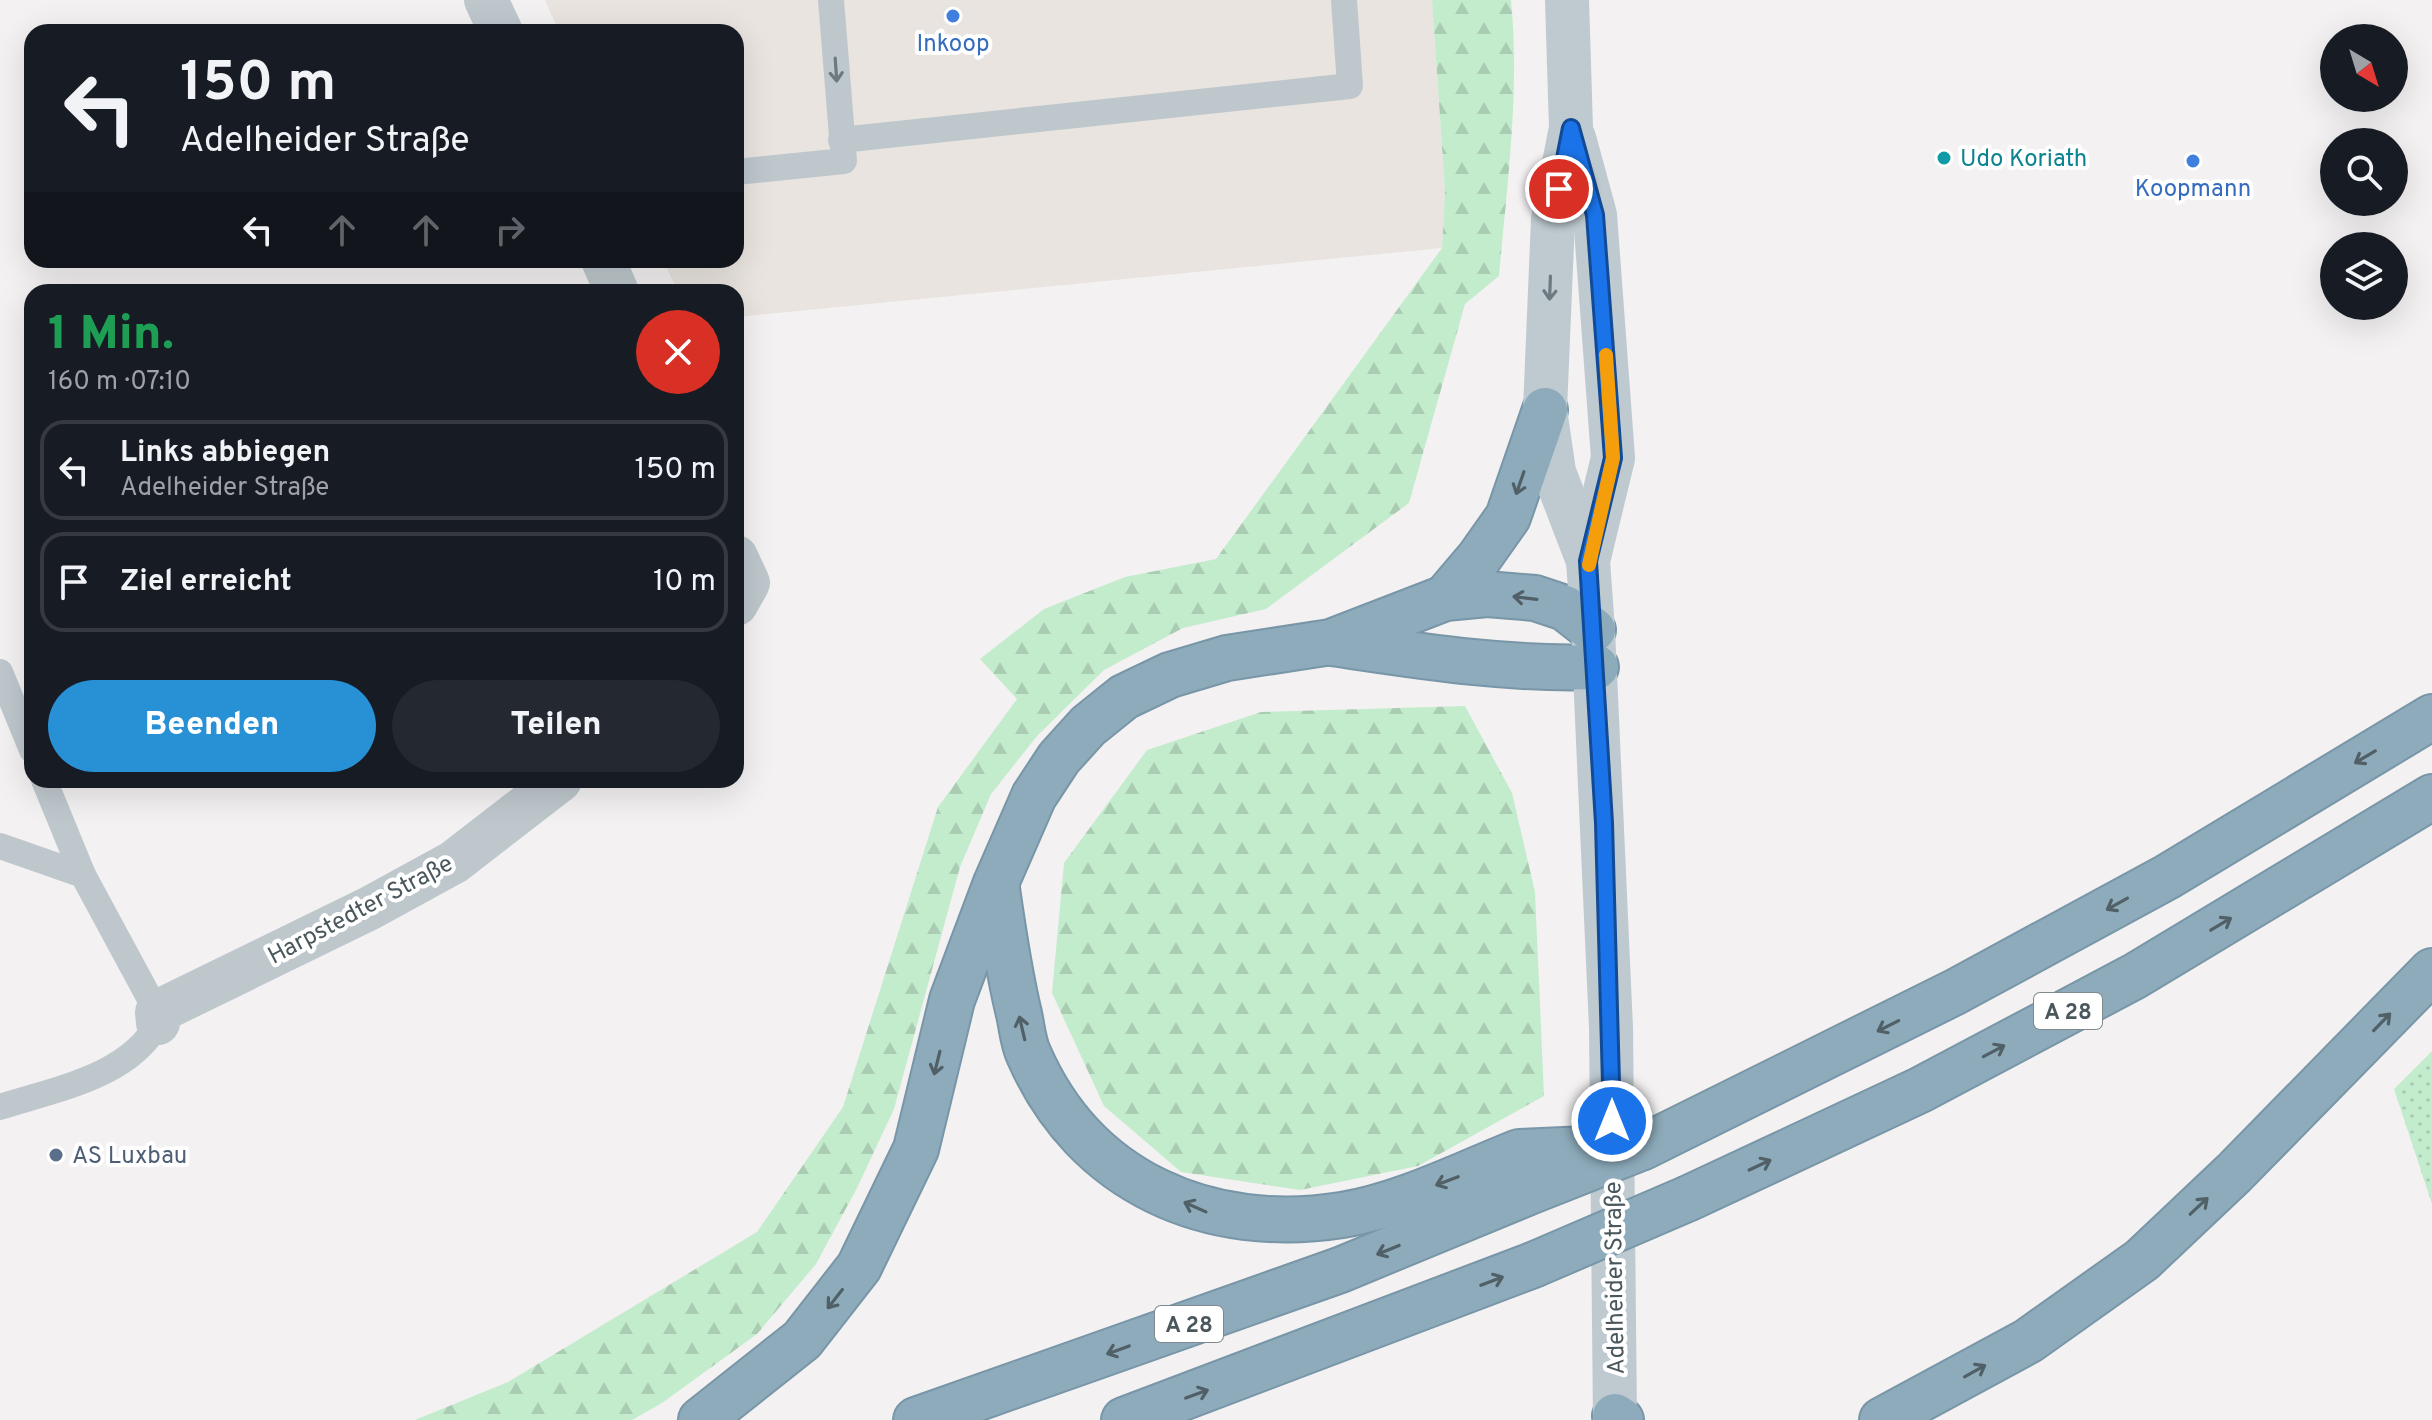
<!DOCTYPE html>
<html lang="de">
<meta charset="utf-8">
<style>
body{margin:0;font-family:Overpass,sans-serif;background:#242831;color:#f1f3f6;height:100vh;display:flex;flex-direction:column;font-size:30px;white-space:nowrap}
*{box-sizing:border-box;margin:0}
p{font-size:26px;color:#9ea1a6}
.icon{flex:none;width:44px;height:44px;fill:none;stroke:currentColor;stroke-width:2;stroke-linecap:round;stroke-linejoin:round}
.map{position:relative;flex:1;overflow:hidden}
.panel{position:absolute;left:24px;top:284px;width:720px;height:504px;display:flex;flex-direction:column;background:#171b24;border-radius:24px;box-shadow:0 8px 32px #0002}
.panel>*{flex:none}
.banner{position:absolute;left:24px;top:24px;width:720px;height:244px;border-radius:24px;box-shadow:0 8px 32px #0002;background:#171b24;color:#f1f3f6;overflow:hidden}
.needle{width:52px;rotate:142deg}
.buttons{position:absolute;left:2320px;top:24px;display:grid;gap:16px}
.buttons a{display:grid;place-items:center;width:88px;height:88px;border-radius:50%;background:#171b24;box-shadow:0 8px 32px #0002;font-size:40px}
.pin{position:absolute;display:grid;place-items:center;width:68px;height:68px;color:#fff;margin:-34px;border:4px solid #fff;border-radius:50%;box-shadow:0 2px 8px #0007}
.me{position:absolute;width:88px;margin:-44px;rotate:0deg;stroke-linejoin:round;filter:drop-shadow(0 0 6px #0008)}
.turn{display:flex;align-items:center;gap:28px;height:168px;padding:0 24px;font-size:36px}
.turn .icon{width:104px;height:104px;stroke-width:2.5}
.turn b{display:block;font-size:56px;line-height:68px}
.lanes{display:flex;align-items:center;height:76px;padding:0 24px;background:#0003;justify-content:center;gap:40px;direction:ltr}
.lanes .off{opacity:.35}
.round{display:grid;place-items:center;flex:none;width:84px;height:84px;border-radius:42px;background:#242831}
.head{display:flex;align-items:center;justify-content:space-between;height:136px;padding:0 24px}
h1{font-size:48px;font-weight:800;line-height:60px;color:#1e9e55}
.cta{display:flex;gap:16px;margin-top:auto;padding:16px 24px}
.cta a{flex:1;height:92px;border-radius:48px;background:#2890d5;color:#fff;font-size:32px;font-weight:800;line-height:92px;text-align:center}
.cta a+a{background:#242831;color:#f1f3f6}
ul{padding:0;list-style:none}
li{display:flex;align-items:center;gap:24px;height:100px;margin:0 16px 12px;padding:0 8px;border:4px solid #363941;border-radius:24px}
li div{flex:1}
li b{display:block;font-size:30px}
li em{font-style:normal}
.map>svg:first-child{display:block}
.commercial{fill:#e9e4df}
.forest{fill:url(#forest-firs)}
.park{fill:url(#park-dots)}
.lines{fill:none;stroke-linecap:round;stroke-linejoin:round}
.highway-casing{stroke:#7896a7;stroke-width:48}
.lane{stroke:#bec7cc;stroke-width:26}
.street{stroke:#bec7cc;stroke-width:44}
.secondary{stroke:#becad0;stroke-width:44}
.highway{stroke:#8dabbb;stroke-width:44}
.highway-bridge-casing{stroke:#7896a7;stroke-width:48;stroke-linecap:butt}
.highway-bridge{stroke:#8dabbb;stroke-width:44}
.oneway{stroke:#6d797e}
.oneway2{stroke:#6d7a80}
.oneway3{stroke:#515f66}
.route-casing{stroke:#114b97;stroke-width:20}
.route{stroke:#1a73e8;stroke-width:14}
.slow{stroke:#f59e0b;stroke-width:14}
.shop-dot{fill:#3f7fe0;stroke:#fff;stroke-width:3}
.culture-dot{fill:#0f9aa8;stroke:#fff;stroke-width:3}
.service-dot{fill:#5c6f8a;stroke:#fff;stroke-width:3}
.labels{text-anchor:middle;stroke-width:8;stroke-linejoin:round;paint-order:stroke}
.shield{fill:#fff;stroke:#80898e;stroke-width:2}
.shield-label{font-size:22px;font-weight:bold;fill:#4a575d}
.shop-label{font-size:24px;fill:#366cbe;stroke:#fff}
.culture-label{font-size:24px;fill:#0d838f;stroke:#fff;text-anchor:start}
.street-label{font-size:24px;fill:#4a575d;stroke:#fff}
.service-label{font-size:24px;fill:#4e5e75;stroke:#fff;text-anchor:start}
</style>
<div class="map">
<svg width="2432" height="1420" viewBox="0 0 2432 1420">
<defs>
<pattern id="forest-firs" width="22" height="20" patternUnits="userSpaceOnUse" patternTransform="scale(2)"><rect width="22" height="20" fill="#c3eccd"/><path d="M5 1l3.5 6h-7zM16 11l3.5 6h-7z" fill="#a9ccb2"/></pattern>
<pattern id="park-dots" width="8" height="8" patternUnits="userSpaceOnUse" patternTransform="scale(2)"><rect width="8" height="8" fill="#c3eccd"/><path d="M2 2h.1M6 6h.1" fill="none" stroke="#a9ccb2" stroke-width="1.8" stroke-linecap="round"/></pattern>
</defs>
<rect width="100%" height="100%" fill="#f3f1f1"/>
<polygon class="commercial" points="545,0 1432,0 1445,191 1442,248 736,317 736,292 678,292 663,260 736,260 736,32 559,32"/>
<g class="forest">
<path d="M1432,0H1511C1520,91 1507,185 1499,276L1465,304L1409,503L1266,609L1183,628L1104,670L1037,736L991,794L960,867L894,1109L857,1188L816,1264L757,1334L662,1403L632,1420H415L508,1382L757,1232L843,1107L938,807L1017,699L980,659L1044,609L1125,577L1216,559L1442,248L1445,191Z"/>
<polygon points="1465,706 1512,793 1535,892 1544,1096 1418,1166 1300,1190 1181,1172 1104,1106 1052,993 1064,863 1147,750 1261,712"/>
</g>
<polygon class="park" points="2432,1051 2432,1204 2394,1089"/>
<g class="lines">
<g class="highway-casing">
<g id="highway">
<polyline points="1445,598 1479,558 1508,517 1545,410"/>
<path d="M1332,643C1420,656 1506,670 1596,667"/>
<path d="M997,889C1003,931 1009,973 1019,1014C1022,1027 1023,1043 1029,1055C1085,1183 1209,1236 1342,1215C1403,1205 1463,1174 1519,1152"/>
<polyline points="1643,1147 1955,992 2167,877 2432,717"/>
<polyline points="1689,1198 1920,1090 2135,976 2432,797"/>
<polyline points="1615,1416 1621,1420"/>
<polyline points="701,1420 802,1340 859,1267 916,1149 952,1000 996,883 1034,796 1059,758 1088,726 1124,697 1170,675 1227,658 1331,642 1445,598 1487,594 1535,598 1565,608 1593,630"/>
<polyline points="916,1420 1340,1270 1524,1194"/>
<polyline points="1124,1420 1533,1265"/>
<polyline points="1882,1420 2028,1341 2142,1260 2234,1173 2432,971"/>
</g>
</g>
<g class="lane">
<polyline points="841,140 1350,86 1344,0"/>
<polyline points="736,172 844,161 831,0"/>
<polyline points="0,672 32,750"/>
<polyline points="44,780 83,875"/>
<polyline points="0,846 83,875 157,1012"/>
<path d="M0,1107C55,1089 129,1077 158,1023"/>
</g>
<g class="street">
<polyline points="486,0 501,32"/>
<polyline points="603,260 617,292"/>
<polyline points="736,557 748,583 736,604"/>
<polyline points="158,1023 157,1012 370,908 454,862 560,780"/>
</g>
<g class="secondary">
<polyline points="1567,0 1571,128 1553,219 1545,410 1554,472 1588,561 1593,630 1611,1028 1615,1420"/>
<polyline points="1574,138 1595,215 1613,458 1588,561"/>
</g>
<use href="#highway" class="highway"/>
<g class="highway-bridge-casing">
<g id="highway-bridge">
<polyline points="1519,1152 1609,1148"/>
<polyline points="1524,1194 1643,1147"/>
<polyline points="1533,1265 1689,1198"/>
</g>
</g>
<use href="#highway-bridge" class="highway-bridge"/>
</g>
<defs><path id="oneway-shaft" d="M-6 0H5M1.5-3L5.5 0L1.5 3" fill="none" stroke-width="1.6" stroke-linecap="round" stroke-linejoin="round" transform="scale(2)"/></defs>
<use class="oneway" href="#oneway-shaft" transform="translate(836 70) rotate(86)"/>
<use class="oneway2" href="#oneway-shaft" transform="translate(1550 288) rotate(92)"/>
<g class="oneway3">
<use href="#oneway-shaft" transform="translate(1520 483) rotate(109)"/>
<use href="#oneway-shaft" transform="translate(1525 598) rotate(-173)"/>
<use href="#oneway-shaft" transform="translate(2365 757) rotate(149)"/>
<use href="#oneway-shaft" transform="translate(2117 904) rotate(151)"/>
<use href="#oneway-shaft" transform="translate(2221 924) rotate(-31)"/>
<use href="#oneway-shaft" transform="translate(2382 1022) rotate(-46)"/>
<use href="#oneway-shaft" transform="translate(1888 1026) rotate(153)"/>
<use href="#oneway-shaft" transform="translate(1022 1028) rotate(-103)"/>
<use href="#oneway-shaft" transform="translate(1994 1051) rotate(-28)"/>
<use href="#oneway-shaft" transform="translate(937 1063) rotate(104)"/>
<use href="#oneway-shaft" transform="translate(1760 1165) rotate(-25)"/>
<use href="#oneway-shaft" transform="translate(1447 1181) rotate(159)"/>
<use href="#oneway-shaft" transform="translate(2199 1206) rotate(-43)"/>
<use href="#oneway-shaft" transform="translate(1195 1207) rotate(-156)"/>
<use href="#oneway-shaft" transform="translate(1388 1250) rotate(158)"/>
<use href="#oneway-shaft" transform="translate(1492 1281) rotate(-21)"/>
<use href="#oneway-shaft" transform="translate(835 1299) rotate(128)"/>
<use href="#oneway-shaft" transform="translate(1118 1350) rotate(160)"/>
<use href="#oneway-shaft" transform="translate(1975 1371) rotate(-29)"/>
<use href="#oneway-shaft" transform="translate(1197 1394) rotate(-20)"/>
</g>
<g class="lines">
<g class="route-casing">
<polyline id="route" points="1559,189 1571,128 1595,215 1613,458 1588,561 1604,823 1612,1121"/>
</g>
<use href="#route" class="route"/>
<polyline class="slow" points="1589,565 1613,458 1606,355"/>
</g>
<g class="shop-dot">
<circle cx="953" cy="16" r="8"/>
<circle cx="2193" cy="161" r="8"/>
</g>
<circle class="culture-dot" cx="1944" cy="158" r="8"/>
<circle class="service-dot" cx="56" cy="1155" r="8"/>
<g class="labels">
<g class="shield">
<rect x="2034" y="993" width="68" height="36" rx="6"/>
<rect x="1155" y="1306" width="68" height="36" rx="6"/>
</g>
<g class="shield-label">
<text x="2068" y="1019">A 28</text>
<text x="1189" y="1332">A 28</text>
</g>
<g class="shop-label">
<text x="953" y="51">Inkoop</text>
<text x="2193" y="196">Koopmann</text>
</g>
<g class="culture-label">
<text x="1960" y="166">Udo Koriath</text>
</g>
<g class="street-label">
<text transform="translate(360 909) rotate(-28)" y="8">Harpstedter Straße</text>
<text transform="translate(1614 1278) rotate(-91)" y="8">Adelheider Straße</text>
</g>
<g class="service-label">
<text x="72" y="1163">AS Luxbau</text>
</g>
</g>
</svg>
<div class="buttons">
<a><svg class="needle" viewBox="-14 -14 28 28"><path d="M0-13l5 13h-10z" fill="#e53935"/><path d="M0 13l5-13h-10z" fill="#9ea1a6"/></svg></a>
<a><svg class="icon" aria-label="search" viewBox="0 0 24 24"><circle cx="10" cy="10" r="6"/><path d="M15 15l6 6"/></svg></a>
<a><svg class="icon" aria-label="layers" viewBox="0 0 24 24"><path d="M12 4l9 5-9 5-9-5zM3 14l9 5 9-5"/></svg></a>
</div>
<div class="pin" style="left:1559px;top:189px;background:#d93025"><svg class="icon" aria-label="arrive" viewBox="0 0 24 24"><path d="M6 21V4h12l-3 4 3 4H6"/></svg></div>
<svg class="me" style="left:1612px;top:1121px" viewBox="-20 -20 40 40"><circle r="17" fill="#1a73e8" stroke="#fff" stroke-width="3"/><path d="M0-11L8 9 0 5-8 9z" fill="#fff"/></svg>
<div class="banner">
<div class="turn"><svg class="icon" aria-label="left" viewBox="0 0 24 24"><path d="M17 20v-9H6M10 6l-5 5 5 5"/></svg><div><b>150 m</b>Adelheider Straße</div></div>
<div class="lanes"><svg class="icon" aria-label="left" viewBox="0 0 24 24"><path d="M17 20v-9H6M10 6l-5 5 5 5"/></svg><svg class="icon off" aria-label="ahead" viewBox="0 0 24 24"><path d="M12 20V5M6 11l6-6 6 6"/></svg><svg class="icon off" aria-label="ahead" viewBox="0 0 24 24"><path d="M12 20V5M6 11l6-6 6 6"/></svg><svg class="icon off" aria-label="right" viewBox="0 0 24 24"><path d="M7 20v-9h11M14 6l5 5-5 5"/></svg></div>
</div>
<section class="panel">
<div class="head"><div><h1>1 Min.</h1><p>160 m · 07:10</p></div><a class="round" style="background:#d93025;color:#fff"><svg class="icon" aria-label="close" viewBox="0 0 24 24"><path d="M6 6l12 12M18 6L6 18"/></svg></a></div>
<ul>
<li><svg class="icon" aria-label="left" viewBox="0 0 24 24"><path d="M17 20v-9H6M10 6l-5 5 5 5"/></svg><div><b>Links abbiegen</b><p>Adelheider Straße</p></div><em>150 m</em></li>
<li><svg class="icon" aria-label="arrive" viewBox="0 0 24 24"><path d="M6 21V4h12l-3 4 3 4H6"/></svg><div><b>Ziel erreicht</b></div><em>10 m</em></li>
</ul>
<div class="cta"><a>Beenden</a><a>Teilen</a></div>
</section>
</div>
